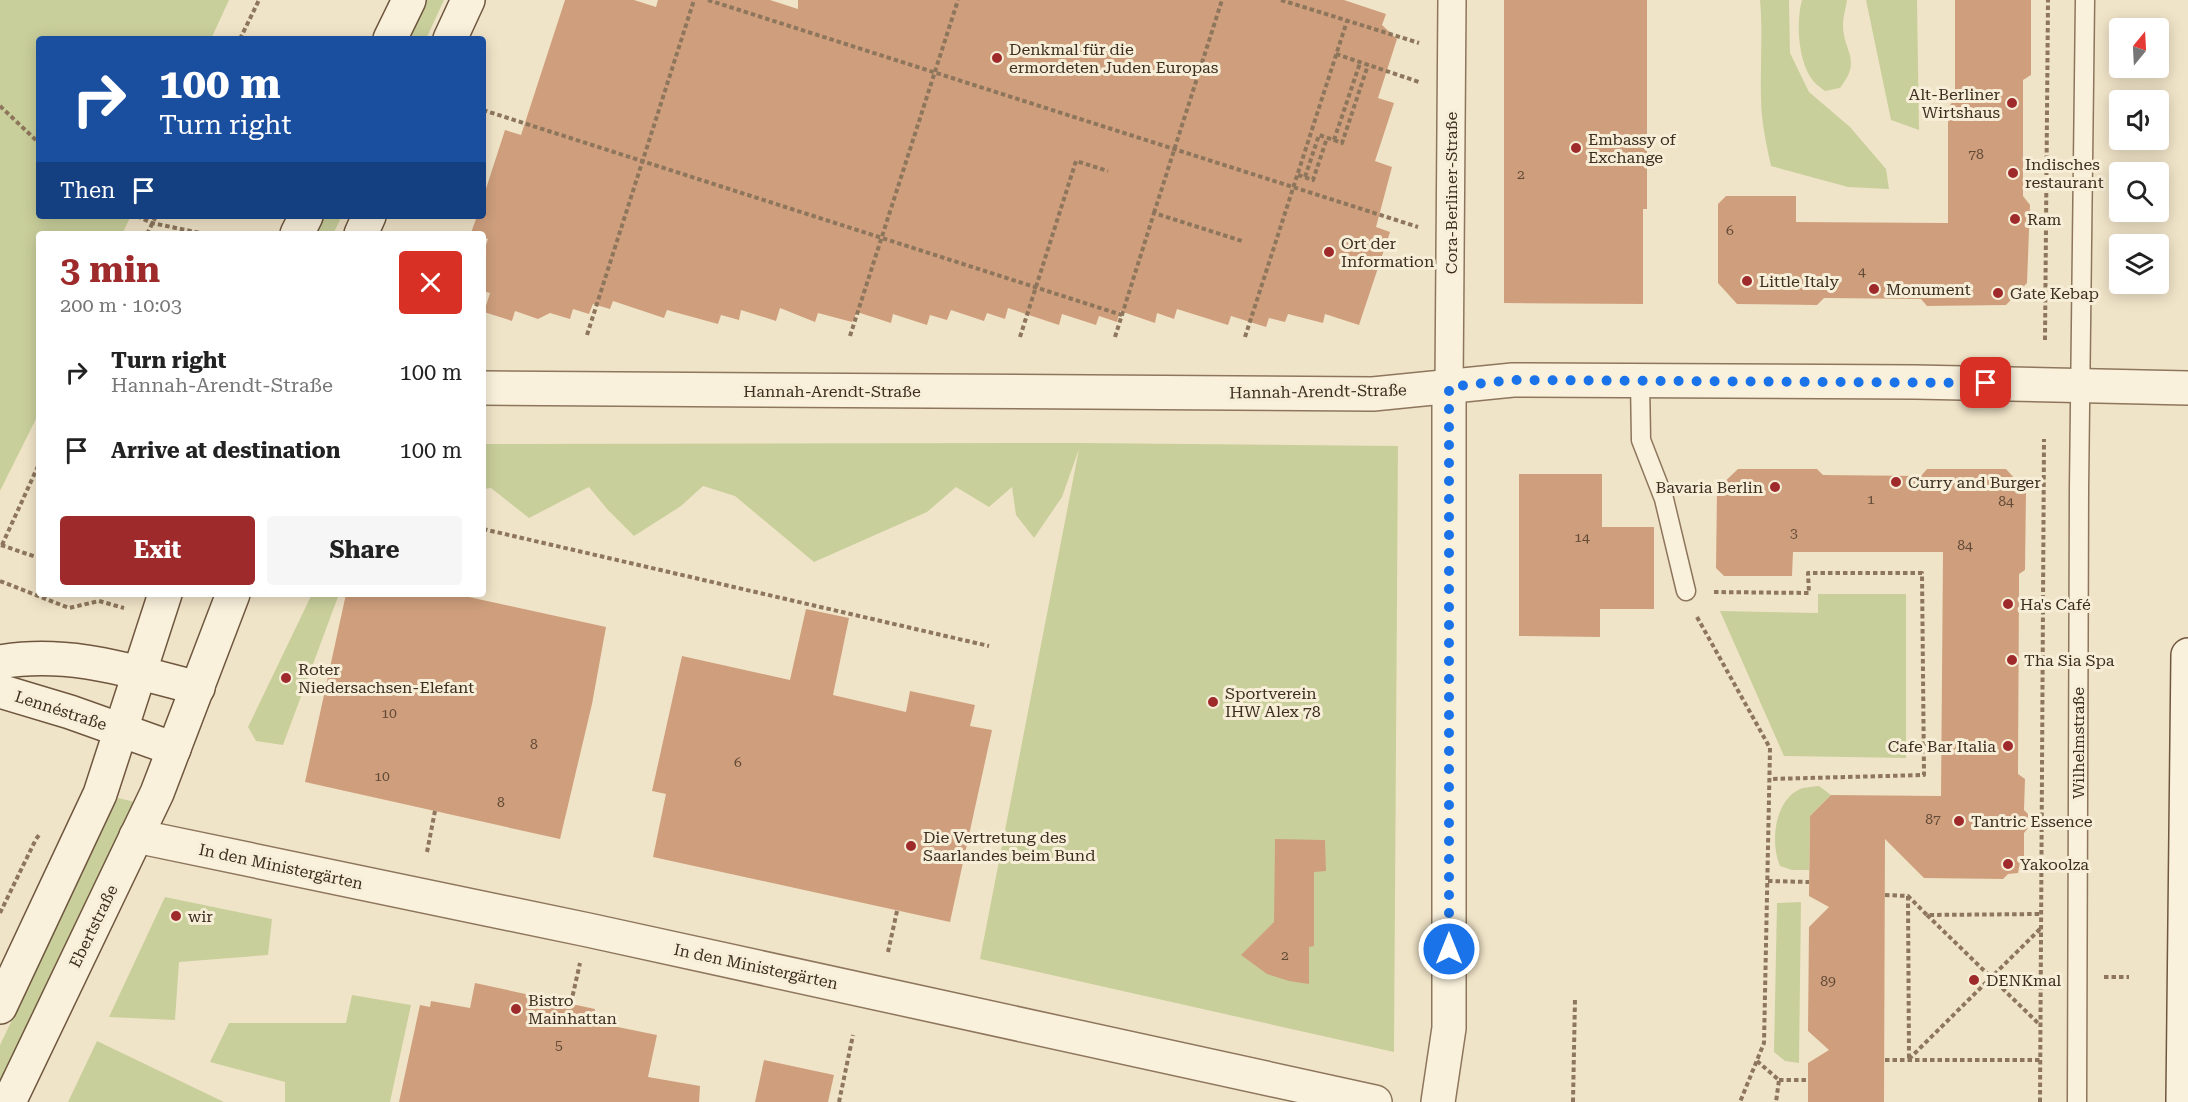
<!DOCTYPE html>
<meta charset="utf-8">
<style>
body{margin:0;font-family:"Roboto Serif",serif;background:#f6f6f6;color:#222;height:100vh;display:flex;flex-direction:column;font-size:22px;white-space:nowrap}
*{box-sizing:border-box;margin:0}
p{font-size:20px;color:#767676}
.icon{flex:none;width:33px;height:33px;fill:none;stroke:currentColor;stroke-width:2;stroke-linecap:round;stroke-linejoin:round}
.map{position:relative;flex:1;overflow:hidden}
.side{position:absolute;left:36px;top:231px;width:450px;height:366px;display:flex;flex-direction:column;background:#fff;border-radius:6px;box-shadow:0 3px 15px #0003}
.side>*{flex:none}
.guide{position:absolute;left:36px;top:36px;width:450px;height:183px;border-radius:6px;box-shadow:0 3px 15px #0003;background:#1a4fa0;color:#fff;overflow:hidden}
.needle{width:39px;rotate:18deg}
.buttons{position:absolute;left:2109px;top:18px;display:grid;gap:12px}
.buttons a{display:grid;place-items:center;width:60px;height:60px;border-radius:6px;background:#fff;box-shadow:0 3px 15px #0003;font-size:30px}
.pin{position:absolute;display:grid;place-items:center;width:51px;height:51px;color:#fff;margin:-26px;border-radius:12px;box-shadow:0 3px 9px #0006}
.me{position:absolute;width:66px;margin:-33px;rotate:0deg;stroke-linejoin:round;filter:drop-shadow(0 0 4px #0008)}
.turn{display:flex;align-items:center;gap:21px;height:126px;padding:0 24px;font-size:27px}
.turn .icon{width:78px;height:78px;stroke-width:2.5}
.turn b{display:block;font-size:42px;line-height:51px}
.then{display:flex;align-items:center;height:57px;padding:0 24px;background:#0003;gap:12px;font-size:22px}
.round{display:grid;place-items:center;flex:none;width:63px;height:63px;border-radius:6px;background:#f6f6f6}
.headline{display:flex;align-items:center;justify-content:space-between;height:102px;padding:0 24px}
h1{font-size:36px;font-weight:700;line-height:45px;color:#9e2a2b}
.cta{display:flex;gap:12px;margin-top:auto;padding:12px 24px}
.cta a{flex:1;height:69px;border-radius:6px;background:#9e2a2b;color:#fff;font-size:24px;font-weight:700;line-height:69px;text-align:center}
.cta a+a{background:#f6f6f6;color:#222}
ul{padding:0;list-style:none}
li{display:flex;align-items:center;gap:18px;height:78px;padding:0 24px}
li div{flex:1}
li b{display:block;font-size:22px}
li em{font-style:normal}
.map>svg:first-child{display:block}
.green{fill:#c9cf9b}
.building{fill:#cf9f7d}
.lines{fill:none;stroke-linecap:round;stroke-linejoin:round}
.service-casing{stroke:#8d765c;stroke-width:21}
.pedestrian-casing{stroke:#8d765c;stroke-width:30}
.minor-casing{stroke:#8d765c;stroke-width:36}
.tertiary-casing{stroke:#8d765c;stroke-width:36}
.secondary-casing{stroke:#6f573f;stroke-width:36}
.path{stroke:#8d765c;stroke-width:4;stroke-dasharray:4.5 3;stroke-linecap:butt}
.service{stroke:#faf1dc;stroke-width:18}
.pedestrian{stroke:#faf1dc;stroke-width:27}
.minor{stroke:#faf1dc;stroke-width:33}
.tertiary{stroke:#faf1dc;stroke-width:33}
.secondary{stroke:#faf1dc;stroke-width:33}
.route{stroke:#1a73e8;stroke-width:10;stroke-dasharray:0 18}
.poi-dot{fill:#9e2a2b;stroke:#f7eed8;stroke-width:2}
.labels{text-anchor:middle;stroke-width:6;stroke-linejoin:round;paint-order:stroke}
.number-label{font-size:14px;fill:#624a37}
.poi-label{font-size:16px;fill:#3d2e20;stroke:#f7eed8;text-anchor:start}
.street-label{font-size:16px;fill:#3d2e20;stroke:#f7eed8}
</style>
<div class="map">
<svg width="2188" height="1102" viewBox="0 0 2188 1102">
<rect width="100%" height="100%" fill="#f0e4c8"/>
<g class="green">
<polygon points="0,0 229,0 211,39 39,39 39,216 131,216 122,234 39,234 39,413 0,491"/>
<polygon points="427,0 444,0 426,39 408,39"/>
<path d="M1760,0H1789L1790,53L1809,92L1850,127L1886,169L1889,189L1848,187L1771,166C1766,143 1761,120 1761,97C1760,65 1763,33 1760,0Z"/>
<path d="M1802,0H1847C1846,8 1843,16 1843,24C1843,53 1863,59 1840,88L1825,91C1820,87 1814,83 1811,78C1798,58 1796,22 1802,0Z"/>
<polygon points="1866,0 1917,0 1919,130 1891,120"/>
<polygon points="324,216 342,216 333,234 316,234"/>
<polygon points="1081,443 1398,446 1394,1052 980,959 1079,449 1062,497 1034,538 1016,515 1012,487 989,507 956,487 927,512 814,562 735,496 703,486 681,506 634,536 608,510 589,487 529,518 491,488 483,489 483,444"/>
<polygon points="312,594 339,594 283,745 256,741 248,727"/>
<polygon points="1818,594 1906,594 1906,758 1784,756 1720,611 1818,613"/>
<path d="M1819,786L1831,795L1810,816L1809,870H1792L1780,866C1770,843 1774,801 1800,789C1805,787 1813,787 1819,786Z"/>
<polygon points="118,798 135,802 0,1081 0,1045"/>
<polygon points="165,897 272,919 268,955 179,962 175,1020 109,1017"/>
<polygon points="1801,902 1799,1063 1785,1061 1774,1052 1777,903"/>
<polygon points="352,995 411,1005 390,1102 285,1102 285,1082 210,1062 229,1023 346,1023"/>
<polygon points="97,1041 224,1102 68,1102"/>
</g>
<g class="building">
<polygon points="565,0 634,0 656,7 658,0 770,0 798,9 798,0 1344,0 1386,14 1382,25 1397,39 1378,98 1394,103 1375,161 1392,167 1376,227 1390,232 1359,325 1325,314 1323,323 1288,314 1285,322 1269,318 1266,327 1231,316 1228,325 1177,309 1174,319 1157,313 1155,323 1120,311 1117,322 1099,316 1096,325 1062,314 1059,325 1008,308 1005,319 987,313 984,321 951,310 947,320 930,315 927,325 893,314 891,323 857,312 852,322 818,313 815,322 780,308 776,321 741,310 739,320 721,315 718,324 667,310 664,318 613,301 610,309 593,304 589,314 573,309 570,319 550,313 538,319 515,311 512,321 484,312 490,293 483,291 483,254 488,239 483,237 483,234 471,233 477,216 483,216 483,198 505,130 521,135"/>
<polygon points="1504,0 1647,0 1647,209 1643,209 1643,304 1504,303"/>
<polygon points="1955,0 2031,0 2031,75 2023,80 2023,196 2030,205 2027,283 2006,305 1927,306 1921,299 1824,298 1817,305 1737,304 1718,283 1718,204 1726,196 1796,196 1796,222 1948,223 1948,108 1955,98"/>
<polygon points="1738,469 1817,469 1823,475 1921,476 1927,469 2006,469 2026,491 2025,570 2019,574 2019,590 2018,774 2025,779 2024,810 2028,814 2028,828 2024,833 2024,858 2020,862 2018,873 2008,874 2003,879 1924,878 1885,839 1884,1102 1808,1102 1808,1063 1829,1050 1808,1031 1809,927 1829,907 1809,896 1810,816 1831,795 1941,796 1943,552 1793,552 1792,576 1724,576 1716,568 1717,489"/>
<polygon points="1519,474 1602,474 1602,527 1654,527 1654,609 1600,609 1600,637 1519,636"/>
<polygon points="346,594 455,594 606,627 592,704 560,839 305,782"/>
<polygon points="806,609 849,618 833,695 906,712 910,691 975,705 970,726 992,730 950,922 653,857 666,794 652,791 682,656 790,680"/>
<polygon points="1275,839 1325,840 1326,871 1314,872 1314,946 1309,947 1309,984 1289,981 1267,974 1241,955 1274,922"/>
<polygon points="475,983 595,1009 593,1022 657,1035 648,1077 700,1086 699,1102 399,1102 420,1005 430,1007 431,1001 470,1008"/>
<polygon points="764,1060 834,1075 828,1102 755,1102"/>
</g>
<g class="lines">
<g class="service-casing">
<g id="service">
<polyline points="1640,380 1641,440 1664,499 1686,591"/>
<polyline points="2077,1102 2079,488 2085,0"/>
</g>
</g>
<g class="pedestrian-casing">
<polyline id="pedestrian" points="1449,387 1452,0"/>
</g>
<g class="minor-casing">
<g id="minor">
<polyline points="136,836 588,930 1375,1102"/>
<polyline points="1438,1102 1449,1028 1449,387"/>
</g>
</g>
<g class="tertiary-casing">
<polyline id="tertiary" points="483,388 1373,394 1513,380 1915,382 2188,388"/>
</g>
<g class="secondary-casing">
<g id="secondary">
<polyline points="390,39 409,0"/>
<polyline points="450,39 468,0"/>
<polyline points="297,234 306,216"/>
<polyline points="361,234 369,216"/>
<path d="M0,662C69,650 131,671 198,688"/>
<polyline points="0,691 70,712 174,749"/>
<polyline points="0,1007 100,794 165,594"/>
<polyline points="9,1102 157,793 233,594"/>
<polyline points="2183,1102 2188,655"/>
</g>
</g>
<g class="path">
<polyline points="708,0 1418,227"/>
<polyline points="1281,0 1419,43"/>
<polyline points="240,39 259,0"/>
<polyline points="1336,54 1419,82"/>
<polyline points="0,106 39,143"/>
<polyline points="483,110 1122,315"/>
<polyline points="1334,140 1342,143 1368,65"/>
<polyline points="1298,175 1313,180 1327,138"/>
<polyline points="1305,177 1319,135 1334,140 1360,63"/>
<polyline points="1154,213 1222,0"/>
<polyline points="137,216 152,223 205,234"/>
<polyline points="147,234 156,216"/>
<polyline points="587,335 694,0"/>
<polyline points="850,336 958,0"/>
<polyline points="1020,337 1076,161 1108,171"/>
<polyline points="1115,337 1154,213 1242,241"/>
<polyline points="1245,337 1347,21"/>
<polyline points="2045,340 2048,0"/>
<polyline points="483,529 989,646"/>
<polyline points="1,545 39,558"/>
<polyline points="2,545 39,464"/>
<polyline points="0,581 69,608 99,601 124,608"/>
<polyline points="1714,592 1809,593 1808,573 1922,573 1924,775 1770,779"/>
<polyline points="1697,617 1770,748 1764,1043 1740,1102"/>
<polyline points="427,852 435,811"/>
<polyline points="1768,881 1809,882"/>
<polyline points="1885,895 1908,896 1927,915 2040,914"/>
<polyline points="1908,896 1909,1059"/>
<polyline points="0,913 36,839 40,834"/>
<polyline points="1927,915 2040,1025"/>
<polyline points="888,952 897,911"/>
<polyline points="2104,977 2129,977"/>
<polyline points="571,1003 580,963"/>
<polyline points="1909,1059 2040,929"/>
<polyline points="1885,1060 2040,1060"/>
<polyline points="1757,1061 1779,1080 1776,1102"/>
<polyline points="1779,1080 1808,1080"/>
<polyline points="839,1102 853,1035"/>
<polyline points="1573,1102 1575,998"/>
<polyline points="2040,1102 2044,439"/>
</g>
<use href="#service" class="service"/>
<use href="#pedestrian" class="pedestrian"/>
<use href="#minor" class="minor"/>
<use href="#tertiary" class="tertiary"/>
<use href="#secondary" class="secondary"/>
</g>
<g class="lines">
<polyline class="route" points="1449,949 1449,387 1513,380 1986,383"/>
</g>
<g class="poi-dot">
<circle cx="997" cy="58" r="6"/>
<circle cx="2012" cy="103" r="6"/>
<circle cx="1576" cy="148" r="6"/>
<circle cx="2013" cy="173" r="6"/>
<circle cx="2015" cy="219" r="6"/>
<circle cx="1329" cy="252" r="6"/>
<circle cx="1747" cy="281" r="6"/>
<circle cx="1874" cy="289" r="6"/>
<circle cx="1998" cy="293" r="6"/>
<circle cx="1896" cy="482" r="6"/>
<circle cx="1775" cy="487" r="6"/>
<circle cx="2008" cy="604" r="6"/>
<circle cx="2012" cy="660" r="6"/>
<circle cx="286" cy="678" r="6"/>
<circle cx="1213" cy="702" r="6"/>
<circle cx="2008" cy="746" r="6"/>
<circle cx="1959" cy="821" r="6"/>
<circle cx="911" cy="846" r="6"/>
<circle cx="2008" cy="864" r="6"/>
<circle cx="176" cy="916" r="6"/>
<circle cx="1974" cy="980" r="6"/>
<circle cx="516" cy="1009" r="6"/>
</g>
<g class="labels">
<g class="number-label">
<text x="1976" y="159">78</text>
<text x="1521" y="179">2</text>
<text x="1730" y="235">6</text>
<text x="1862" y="276">4</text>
<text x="1871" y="504">1</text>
<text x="2006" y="506">84</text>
<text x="1794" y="538">3</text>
<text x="1582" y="542">14</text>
<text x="1965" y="550">84</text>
<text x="389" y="718">10</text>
<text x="534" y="749">8</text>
<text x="738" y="767">6</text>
<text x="382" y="781">10</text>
<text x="501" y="807">8</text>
<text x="1933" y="824">87</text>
<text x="1285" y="960">2</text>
<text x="1828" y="986">89</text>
<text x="559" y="1050">5</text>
</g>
<g class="poi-label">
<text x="1009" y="55">Denkmal für die<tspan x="1009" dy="18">ermordeten Juden Europas</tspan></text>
<text x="2000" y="100" text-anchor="end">Alt-Berliner<tspan x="2000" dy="18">Wirtshaus</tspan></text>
<text x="1588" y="145">Embassy of<tspan x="1588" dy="18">Exchange</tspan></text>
<text x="2025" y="170">Indisches<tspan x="2025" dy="18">restaurant</tspan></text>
<text x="2027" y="225">Ram</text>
<text x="1341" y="249">Ort der<tspan x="1341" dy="18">Information</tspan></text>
<text x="1759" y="287">Little Italy</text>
<text x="1886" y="295">Monument</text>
<text x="2010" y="299">Gate Kebap</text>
<text x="1908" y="488">Curry and Burger</text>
<text x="1763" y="493" text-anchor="end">Bavaria Berlin</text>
<text x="2020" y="610">Ha's Café</text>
<text x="2024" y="666">Tha Sia Spa</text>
<text x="298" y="675">Roter<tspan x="298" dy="18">Niedersachsen-Elefant</tspan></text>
<text x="1225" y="699">Sportverein<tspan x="1225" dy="18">IHW Alex 78</tspan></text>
<text x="1996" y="752" text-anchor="end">Cafe Bar Italia</text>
<text x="1971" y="827">Tantric Essence</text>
<text x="923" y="843">Die Vertretung des<tspan x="923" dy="18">Saarlandes beim Bund</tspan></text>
<text x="2020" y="870">Yakoolza</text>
<text x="188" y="922">wir</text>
<text x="1986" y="986">DENKmal</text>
<text x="528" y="1006">Bistro<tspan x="528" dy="18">Mainhattan</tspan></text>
</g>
<g class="street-label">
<text transform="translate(1451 193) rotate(-90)" y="6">Cora-Berliner-Straße</text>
<text x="832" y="397">Hannah-Arendt-Straße</text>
<text transform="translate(1318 391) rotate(-1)" y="6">Hannah-Arendt-Straße</text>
<text transform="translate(61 710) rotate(18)" y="6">Lennéstraße</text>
<text transform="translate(2078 743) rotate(-90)" y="6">Wilhelmstraße</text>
<text transform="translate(281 866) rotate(12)" y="6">In den Ministergärten</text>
<text transform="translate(93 926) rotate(-64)" y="6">Ebertstraße</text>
<text transform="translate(756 966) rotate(12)" y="6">In den Ministergärten</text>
</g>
</g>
</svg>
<div class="buttons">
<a><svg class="needle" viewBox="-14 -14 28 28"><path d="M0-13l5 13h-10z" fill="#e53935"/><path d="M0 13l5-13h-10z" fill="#767676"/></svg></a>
<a><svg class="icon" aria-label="sound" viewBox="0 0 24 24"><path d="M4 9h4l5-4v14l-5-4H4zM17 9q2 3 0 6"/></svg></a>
<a><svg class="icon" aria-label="search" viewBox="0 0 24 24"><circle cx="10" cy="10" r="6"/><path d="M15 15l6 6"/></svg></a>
<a><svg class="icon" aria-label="layers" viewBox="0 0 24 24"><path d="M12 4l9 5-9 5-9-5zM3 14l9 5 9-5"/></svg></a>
</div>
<div class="pin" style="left:1986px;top:383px;background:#d93025"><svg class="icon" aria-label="arrive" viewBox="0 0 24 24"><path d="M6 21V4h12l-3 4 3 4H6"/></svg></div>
<svg class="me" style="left:1449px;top:949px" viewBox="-20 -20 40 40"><circle r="17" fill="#1a73e8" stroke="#fff" stroke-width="3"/><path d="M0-11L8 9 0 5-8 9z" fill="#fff"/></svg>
<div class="guide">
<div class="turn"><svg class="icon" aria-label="right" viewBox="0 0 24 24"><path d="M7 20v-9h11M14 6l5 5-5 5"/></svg><div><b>100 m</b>Turn right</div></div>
<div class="then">Then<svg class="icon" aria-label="arrive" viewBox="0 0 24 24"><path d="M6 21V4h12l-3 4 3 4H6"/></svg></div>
</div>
<section class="side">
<div class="headline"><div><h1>3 min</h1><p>200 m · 10:03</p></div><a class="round" style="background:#d93025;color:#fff"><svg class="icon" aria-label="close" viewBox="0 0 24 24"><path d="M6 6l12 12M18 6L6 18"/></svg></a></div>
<ul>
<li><svg class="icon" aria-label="right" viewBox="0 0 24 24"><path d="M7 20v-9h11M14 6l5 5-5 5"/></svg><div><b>Turn right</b><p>Hannah-Arendt-Straße</p></div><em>100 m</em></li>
<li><svg class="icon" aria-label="arrive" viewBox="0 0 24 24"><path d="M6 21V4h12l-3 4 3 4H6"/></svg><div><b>Arrive at destination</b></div><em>100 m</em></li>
</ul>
<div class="cta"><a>Exit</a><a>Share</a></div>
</section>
</div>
